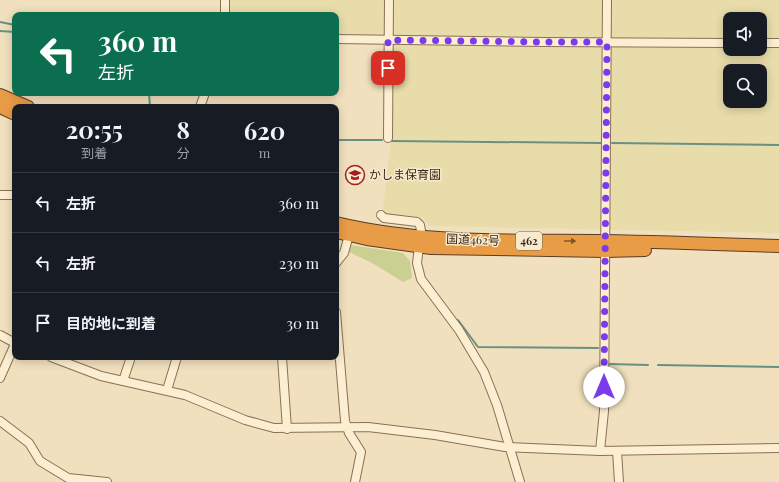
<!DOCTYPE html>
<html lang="ja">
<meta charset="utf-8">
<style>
body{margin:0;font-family:"Playfair Display","Noto Sans JP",serif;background:#20242c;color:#f1f3f6;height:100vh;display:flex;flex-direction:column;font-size:15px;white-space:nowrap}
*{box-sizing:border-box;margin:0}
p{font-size:13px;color:#9ea1a6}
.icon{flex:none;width:22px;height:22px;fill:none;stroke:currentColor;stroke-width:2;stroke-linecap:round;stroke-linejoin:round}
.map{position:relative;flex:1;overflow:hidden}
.panel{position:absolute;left:12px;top:104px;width:327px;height:256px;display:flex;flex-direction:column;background:#171b24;border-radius:8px;box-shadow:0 2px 10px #0003}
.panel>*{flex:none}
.banner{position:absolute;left:12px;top:12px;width:327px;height:84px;border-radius:8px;box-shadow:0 2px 10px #0003;background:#0b6e4f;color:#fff;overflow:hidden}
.buttons{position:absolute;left:723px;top:12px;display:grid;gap:8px}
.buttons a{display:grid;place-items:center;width:44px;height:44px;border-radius:8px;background:#171b24;box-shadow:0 2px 10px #0003;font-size:20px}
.pin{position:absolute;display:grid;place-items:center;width:34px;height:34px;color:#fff;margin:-17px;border-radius:8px;box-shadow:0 2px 6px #0006}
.me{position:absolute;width:44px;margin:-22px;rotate:0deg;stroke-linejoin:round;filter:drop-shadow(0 0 3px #0008)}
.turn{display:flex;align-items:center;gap:14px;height:84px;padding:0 20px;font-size:18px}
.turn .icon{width:52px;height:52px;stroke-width:2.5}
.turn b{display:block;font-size:28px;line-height:34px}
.eta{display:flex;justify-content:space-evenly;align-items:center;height:68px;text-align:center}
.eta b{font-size:24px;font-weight:700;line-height:28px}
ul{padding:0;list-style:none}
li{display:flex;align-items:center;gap:12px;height:60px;padding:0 20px;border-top:1px solid #363941}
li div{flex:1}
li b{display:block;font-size:15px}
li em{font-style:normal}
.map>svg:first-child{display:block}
.farmland{fill:#e8dcaa;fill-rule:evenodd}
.green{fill:#cad091}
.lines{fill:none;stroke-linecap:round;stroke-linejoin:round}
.stream{stroke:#689185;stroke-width:2}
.minor-casing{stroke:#8b7055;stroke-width:10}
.highway-casing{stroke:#583e2a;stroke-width:14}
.minor{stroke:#fceed1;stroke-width:8}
.highway{stroke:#e99c46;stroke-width:12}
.oneway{fill:#7f562c}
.route{stroke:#7c3aed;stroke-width:7;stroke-dasharray:0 12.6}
.labels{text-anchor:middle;stroke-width:3;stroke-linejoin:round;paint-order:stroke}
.shield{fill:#f8ebcd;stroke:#726250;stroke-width:1}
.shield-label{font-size:11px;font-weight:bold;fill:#39281b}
.poi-label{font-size:12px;fill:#39281b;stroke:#f8ebcd;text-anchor:start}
.street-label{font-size:12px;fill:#39281b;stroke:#f8ebcd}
</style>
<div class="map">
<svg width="779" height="482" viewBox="0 0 779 482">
<rect width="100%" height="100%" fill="#f1e0bd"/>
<g class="farmland">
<polygon points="229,0 387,0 386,36 336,36 336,15 228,15"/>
<path d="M393,0H779V233L429,226L423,217L387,214L383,208L391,140ZM730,19H760V49H730ZM730,71H760V101H730Z"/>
</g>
<polygon class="green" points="350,245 403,253 410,261 412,278 403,282 374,264 347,251"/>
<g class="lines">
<g class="stream">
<polyline points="0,22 15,25"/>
<polyline points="0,31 15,32"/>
<polyline points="149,93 150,107"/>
<polyline points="336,140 382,140"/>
<polyline points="392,141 601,143"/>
<polyline points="612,143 779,145"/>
<polyline points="458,320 478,347 598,348"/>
<polyline points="609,364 648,365"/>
<polyline points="658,365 779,367"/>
</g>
<g class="minor-casing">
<g id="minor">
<polyline points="225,15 225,0"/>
<polyline points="336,39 544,42 730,43"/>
<polyline points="760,43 779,43"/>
<polyline points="200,107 205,93"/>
<polyline points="388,138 389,0"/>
<polyline points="0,195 15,195"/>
<polyline points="381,215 384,218 417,222 420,225 421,231 417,263 421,279 459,330 484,372 497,405 520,482"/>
<polyline points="336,263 344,253 349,235"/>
<polyline points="336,312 345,421 349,433 361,452 355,482"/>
<polyline points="0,335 15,343"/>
<polyline points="51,357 101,376 185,395 245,420 274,428 368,427 435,435 505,447 600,451 779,448"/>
<polyline points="282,357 287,429"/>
<polyline points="0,378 15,344"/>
<polyline points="123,381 131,357"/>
<polyline points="167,390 177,357"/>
<polyline points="0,421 29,443 40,461 68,478 107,482"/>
<polyline points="600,451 604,411 607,0"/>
<polyline points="617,451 619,482"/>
</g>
</g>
<g class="highway-casing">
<g id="highway">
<polyline points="0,95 28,107"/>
<polyline points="0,107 15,114"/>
<path d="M336,223C424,244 514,240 604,241C662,242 721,244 779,246"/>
<polyline points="336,232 367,239 431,248 605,251 645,250"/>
</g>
</g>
<use href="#minor" class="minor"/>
<use href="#highway" class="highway"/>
</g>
<defs><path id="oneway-solid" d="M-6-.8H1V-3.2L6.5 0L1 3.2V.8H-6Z"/></defs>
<use class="oneway" href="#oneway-solid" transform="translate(570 241)"/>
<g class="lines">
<polyline class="route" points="388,68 388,40 544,42 607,42 604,387"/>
</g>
<defs>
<g id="school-ring" transform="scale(1)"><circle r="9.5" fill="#f8ebcd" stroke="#9f2025" stroke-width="1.5"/><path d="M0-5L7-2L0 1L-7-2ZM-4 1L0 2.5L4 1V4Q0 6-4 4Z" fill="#9f2025"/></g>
</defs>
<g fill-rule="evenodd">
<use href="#school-ring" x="355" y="175"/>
</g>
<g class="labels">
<rect class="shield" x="516" y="232" width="26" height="18" rx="3"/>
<g class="shield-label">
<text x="529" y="245">462</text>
</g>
<g class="poi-label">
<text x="369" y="179">かしま保育園</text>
</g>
<g class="street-label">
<text transform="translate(473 240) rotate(2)" y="4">国道462号</text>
</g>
</g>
</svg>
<div class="buttons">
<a><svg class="icon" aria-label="sound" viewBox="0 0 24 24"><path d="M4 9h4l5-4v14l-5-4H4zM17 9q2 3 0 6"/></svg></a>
<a><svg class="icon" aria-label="search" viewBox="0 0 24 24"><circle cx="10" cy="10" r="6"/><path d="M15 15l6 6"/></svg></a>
</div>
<div class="pin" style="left:388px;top:68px;background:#d93025"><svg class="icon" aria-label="arrive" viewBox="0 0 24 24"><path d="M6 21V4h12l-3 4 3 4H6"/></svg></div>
<svg class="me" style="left:604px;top:387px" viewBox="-20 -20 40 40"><circle r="19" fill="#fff"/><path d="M0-13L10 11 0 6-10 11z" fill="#7c3aed"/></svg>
<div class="banner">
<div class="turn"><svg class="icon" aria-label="left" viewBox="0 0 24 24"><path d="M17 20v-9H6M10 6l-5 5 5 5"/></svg><div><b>360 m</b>左折</div></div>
</div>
<section class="panel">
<div class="eta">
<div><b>20:55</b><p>到着</p></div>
<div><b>8</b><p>分</p></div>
<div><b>620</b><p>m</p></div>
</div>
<ul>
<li><svg class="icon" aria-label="left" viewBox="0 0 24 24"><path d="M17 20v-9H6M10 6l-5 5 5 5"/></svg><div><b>左折</b></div><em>360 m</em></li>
<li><svg class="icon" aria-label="left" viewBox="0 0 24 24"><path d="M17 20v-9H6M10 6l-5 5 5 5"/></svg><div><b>左折</b></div><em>230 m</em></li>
<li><svg class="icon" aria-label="arrive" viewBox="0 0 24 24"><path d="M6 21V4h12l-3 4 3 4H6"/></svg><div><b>目的地に到着</b></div><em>30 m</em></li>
</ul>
</section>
</div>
